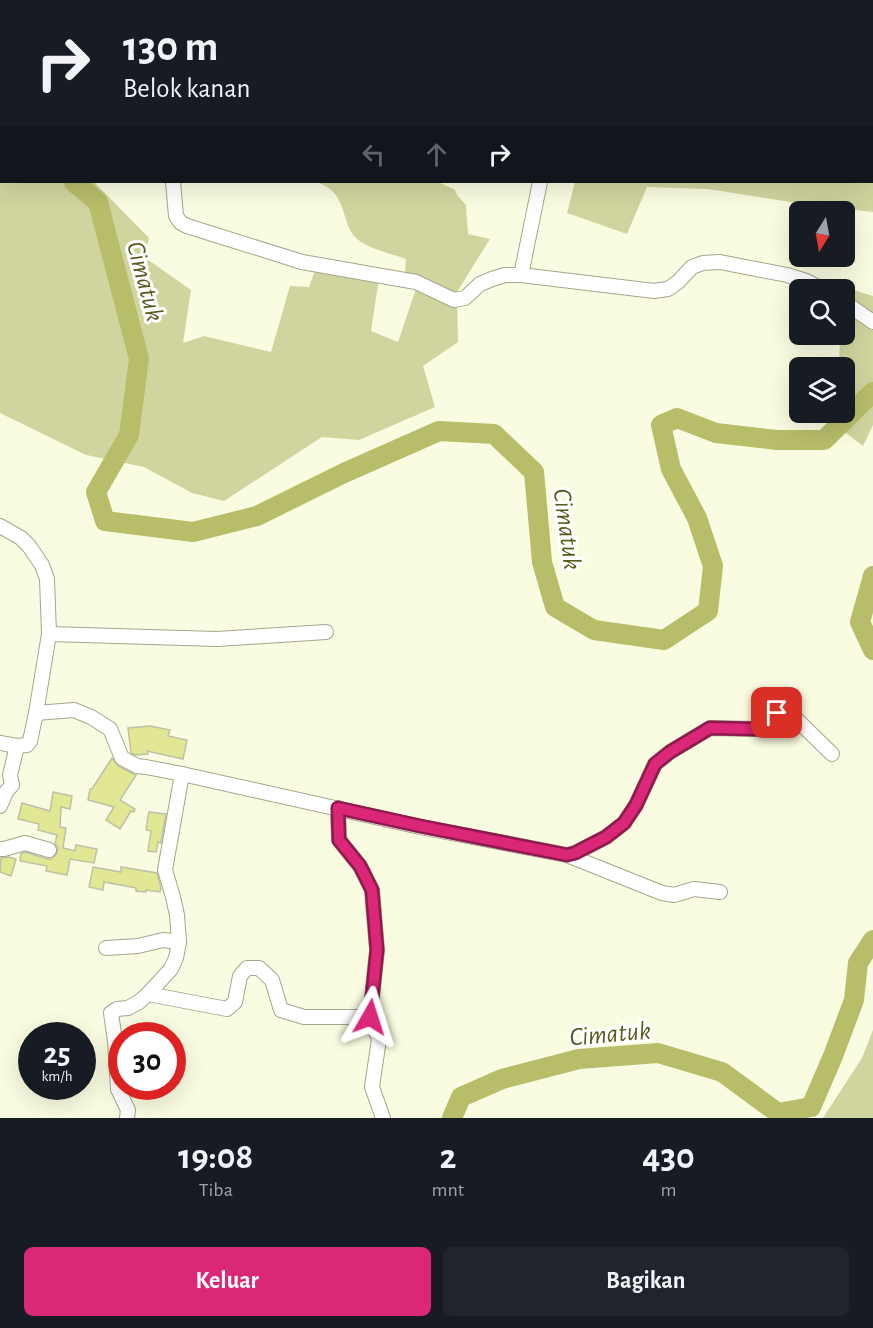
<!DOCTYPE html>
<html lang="id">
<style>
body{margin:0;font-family:"Alegreya Sans",sans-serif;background:#20242c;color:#f1f3f6;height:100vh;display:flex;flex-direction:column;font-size:22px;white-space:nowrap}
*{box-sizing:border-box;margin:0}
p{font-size:20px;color:#9ea1a6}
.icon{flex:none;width:33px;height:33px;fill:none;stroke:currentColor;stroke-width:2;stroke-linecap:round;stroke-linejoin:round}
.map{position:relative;height:1118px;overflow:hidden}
.sheet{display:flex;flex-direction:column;background:#171b24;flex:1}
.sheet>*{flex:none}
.top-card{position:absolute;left:0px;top:0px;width:873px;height:183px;box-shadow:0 6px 24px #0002;background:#171b24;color:#f1f3f6;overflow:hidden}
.needle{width:39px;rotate:191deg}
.controls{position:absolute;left:789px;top:201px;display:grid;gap:12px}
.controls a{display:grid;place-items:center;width:66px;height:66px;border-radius:9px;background:#171b24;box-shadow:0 6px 24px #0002;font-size:30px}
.speed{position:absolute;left:18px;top:1022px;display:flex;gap:12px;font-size:30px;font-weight:700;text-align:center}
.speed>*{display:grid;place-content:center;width:78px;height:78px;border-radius:50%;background:#171b24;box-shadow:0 6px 24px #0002;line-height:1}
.speed small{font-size:15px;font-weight:400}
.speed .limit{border:9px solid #d22;background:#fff;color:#111}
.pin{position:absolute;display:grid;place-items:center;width:51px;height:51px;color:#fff;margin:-26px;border-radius:12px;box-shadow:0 3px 9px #0006}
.me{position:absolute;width:66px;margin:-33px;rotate:6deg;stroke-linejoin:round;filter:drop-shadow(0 0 4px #0008)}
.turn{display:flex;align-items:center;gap:21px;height:126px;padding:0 24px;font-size:27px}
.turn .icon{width:78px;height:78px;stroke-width:2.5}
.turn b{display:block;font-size:42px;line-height:51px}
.lanes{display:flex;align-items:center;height:57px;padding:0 24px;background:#0003;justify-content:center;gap:30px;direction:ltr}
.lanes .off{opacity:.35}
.eta{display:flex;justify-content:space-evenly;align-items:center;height:102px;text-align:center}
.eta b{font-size:36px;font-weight:700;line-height:42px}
.cta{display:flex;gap:12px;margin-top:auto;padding:12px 24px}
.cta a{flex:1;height:69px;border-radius:9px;background:#db2777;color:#fff;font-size:24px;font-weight:700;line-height:69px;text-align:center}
.cta a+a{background:#20242c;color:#f1f3f6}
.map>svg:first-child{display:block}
.green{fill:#d0d59f}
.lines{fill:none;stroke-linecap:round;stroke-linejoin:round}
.river{stroke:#b8bd6a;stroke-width:20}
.building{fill:#e2e793;stroke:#bfc1a6;stroke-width:1.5}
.street-casing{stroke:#a4a78c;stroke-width:16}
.street{stroke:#fff;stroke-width:14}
.route-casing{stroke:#8e194d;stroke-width:15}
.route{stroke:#db2777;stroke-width:10}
.labels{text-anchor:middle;stroke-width:6;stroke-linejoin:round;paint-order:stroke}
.water-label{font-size:26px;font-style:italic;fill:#585a1e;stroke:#fff}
</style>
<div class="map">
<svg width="873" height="1118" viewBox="0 0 873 1118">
<rect width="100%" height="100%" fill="#f9fce0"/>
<g class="green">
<polygon points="264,0 862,0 862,2 260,1"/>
<polygon points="872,81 873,81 873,212 803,204 708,189 647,187 627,234 567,213 575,182 872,182"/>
<path d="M0,86L2,87V182H94L149,238L144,257L191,290L183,343L204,336L271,352L290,286L309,287L317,265L379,278L371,331L398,342L420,277L405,272L406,259C392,254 364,248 354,236C344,223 345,205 334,193C330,188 323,185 318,182H438L455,190L457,195L466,205L468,234L490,239L457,292L458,342L423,366L435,407L359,440L322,437L224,501L192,493L144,467L86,455L0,413Z"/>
<polygon points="840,286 873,296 873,425 863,446 820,413 844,412 844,368 839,367 840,335 844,334 844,290 840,289"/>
<polygon points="873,1030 873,1118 823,1118 862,1058"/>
</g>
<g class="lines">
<g class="river">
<polyline points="0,118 2,119"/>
<polyline points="74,182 98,202 139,359 129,435 96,492 105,521 193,532 257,516 344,473 439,431 494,434 534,472 542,562 555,607 594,630 664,640 708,611 713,566 697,518 671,469 661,425 677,418 716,433 777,440 824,440 873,392"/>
<polyline points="873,576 860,622 873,650"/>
<polyline points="452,1118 461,1097 502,1079 579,1059 658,1053 722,1072 778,1113 811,1107 833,1056 854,1000 858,963 873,940"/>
</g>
</g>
<g class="building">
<polygon points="150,726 170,730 168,736 187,740 183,759 147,751 148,754 135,755 131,753 128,728"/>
<polygon points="112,758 118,766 136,775 120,800 135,809 134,812 131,811 120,829 106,820 114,807 88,800 90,789 92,789"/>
<polygon points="53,792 72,796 70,809 61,807 60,827 66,828 63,848 75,851 76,845 97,849 94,863 70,859 67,875 46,871 47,866 20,861 21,854 25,852 47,859 52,859 57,853 58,848 55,844 57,835 38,830 39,824 18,819 22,803 50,811"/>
<polygon points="149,812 166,814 161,843 158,842 156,852 148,851 151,831 146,830"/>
<polygon points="9,857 16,859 11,876 0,872 1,858"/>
<polygon points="93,867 121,872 121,867 157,873 161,888 160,892 146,890 146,892 136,891 136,888 104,882 103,890 89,887"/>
</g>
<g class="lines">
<g class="street-casing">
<g id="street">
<polyline points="178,2 179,0"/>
<polyline points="0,60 2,60"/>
<polyline points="173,182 176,216 181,223 187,226 302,262 416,282 454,300 465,298 480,284 492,279 505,275 521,275 654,291 668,289 678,282 692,267 703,263 720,262 787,275 806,281 824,290"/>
<polyline points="521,275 540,182"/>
<polyline points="844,302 873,322"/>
<polyline points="0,526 21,538 29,546 42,565 47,579 49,634 36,713 30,741 27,745 17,746 0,743"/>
<polyline points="49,634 217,639 326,632"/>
<polyline points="36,713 74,710 91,717 110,729 122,758 137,766 146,767 182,774 420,827 567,855 662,893 674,895 694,889 720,892"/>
<polyline points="0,806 6,792 12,785 10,775 17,746"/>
<polyline points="338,808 339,840 360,866 372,890 377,950 370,1017 379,1039 372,1087 383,1118"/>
<polyline points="0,849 4,849 25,843 49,850"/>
<polyline points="567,855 575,853 606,837 624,823 636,805 655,764 670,752 710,728 757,729 764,725 777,713 784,712 792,715 832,754"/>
<polyline points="106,948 138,946 163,940 179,942"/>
<polyline points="148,994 227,1009 235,1002 240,976 247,968 259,968 272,980 281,1010 304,1017 370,1017"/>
<polyline points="127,1118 128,1110 118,1089 115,1041 111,1013 117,1009 128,1008 139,1002 148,994 171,969 176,958 179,942 177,915 173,897 165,870 182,774"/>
</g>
</g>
<use href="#street" class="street"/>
</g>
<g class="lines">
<g class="route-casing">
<polyline id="route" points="370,1017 377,950 372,890 360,866 339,840 338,808 420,826 567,855 575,853 606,837 624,823 636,805 655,764 670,752 710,728 757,729 764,725 777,713"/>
</g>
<use href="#route" class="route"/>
</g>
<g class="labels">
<g class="water-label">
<text transform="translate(146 281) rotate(75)" y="9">Cimatuk</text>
<text transform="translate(568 529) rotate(82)" y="9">Cimatuk</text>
<text transform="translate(610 1033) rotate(-5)" y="9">Cimatuk</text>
</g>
</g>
</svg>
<div class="controls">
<a><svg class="needle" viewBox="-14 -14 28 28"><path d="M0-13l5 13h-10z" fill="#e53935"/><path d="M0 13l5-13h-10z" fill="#9ea1a6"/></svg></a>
<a><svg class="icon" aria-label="search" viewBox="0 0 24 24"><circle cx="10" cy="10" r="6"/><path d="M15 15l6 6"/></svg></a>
<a><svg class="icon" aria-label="layers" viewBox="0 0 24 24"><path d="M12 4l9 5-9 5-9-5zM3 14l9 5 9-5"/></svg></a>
</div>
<div class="speed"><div>25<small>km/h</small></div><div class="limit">30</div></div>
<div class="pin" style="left:777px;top:713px;background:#d93025"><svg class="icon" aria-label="arrive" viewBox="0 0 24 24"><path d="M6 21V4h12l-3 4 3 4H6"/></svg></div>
<svg class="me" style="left:370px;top:1017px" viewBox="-20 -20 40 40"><path d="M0-17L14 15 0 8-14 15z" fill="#db2777" stroke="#fff" stroke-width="4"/></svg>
<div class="top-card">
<div class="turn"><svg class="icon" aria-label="right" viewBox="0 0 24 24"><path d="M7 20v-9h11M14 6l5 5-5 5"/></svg><div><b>130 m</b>Belok kanan</div></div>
<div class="lanes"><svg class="icon off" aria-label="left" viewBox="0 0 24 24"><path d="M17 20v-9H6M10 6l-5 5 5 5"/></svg><svg class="icon off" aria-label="ahead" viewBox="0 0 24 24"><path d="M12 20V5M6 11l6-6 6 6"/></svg><svg class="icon" aria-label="right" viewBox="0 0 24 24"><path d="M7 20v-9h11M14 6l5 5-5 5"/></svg></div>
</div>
</div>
<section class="sheet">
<div class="eta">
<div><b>19:08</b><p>Tiba</p></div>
<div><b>2</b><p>mnt</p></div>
<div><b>430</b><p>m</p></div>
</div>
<div class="cta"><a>Keluar</a><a>Bagikan</a></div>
</section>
